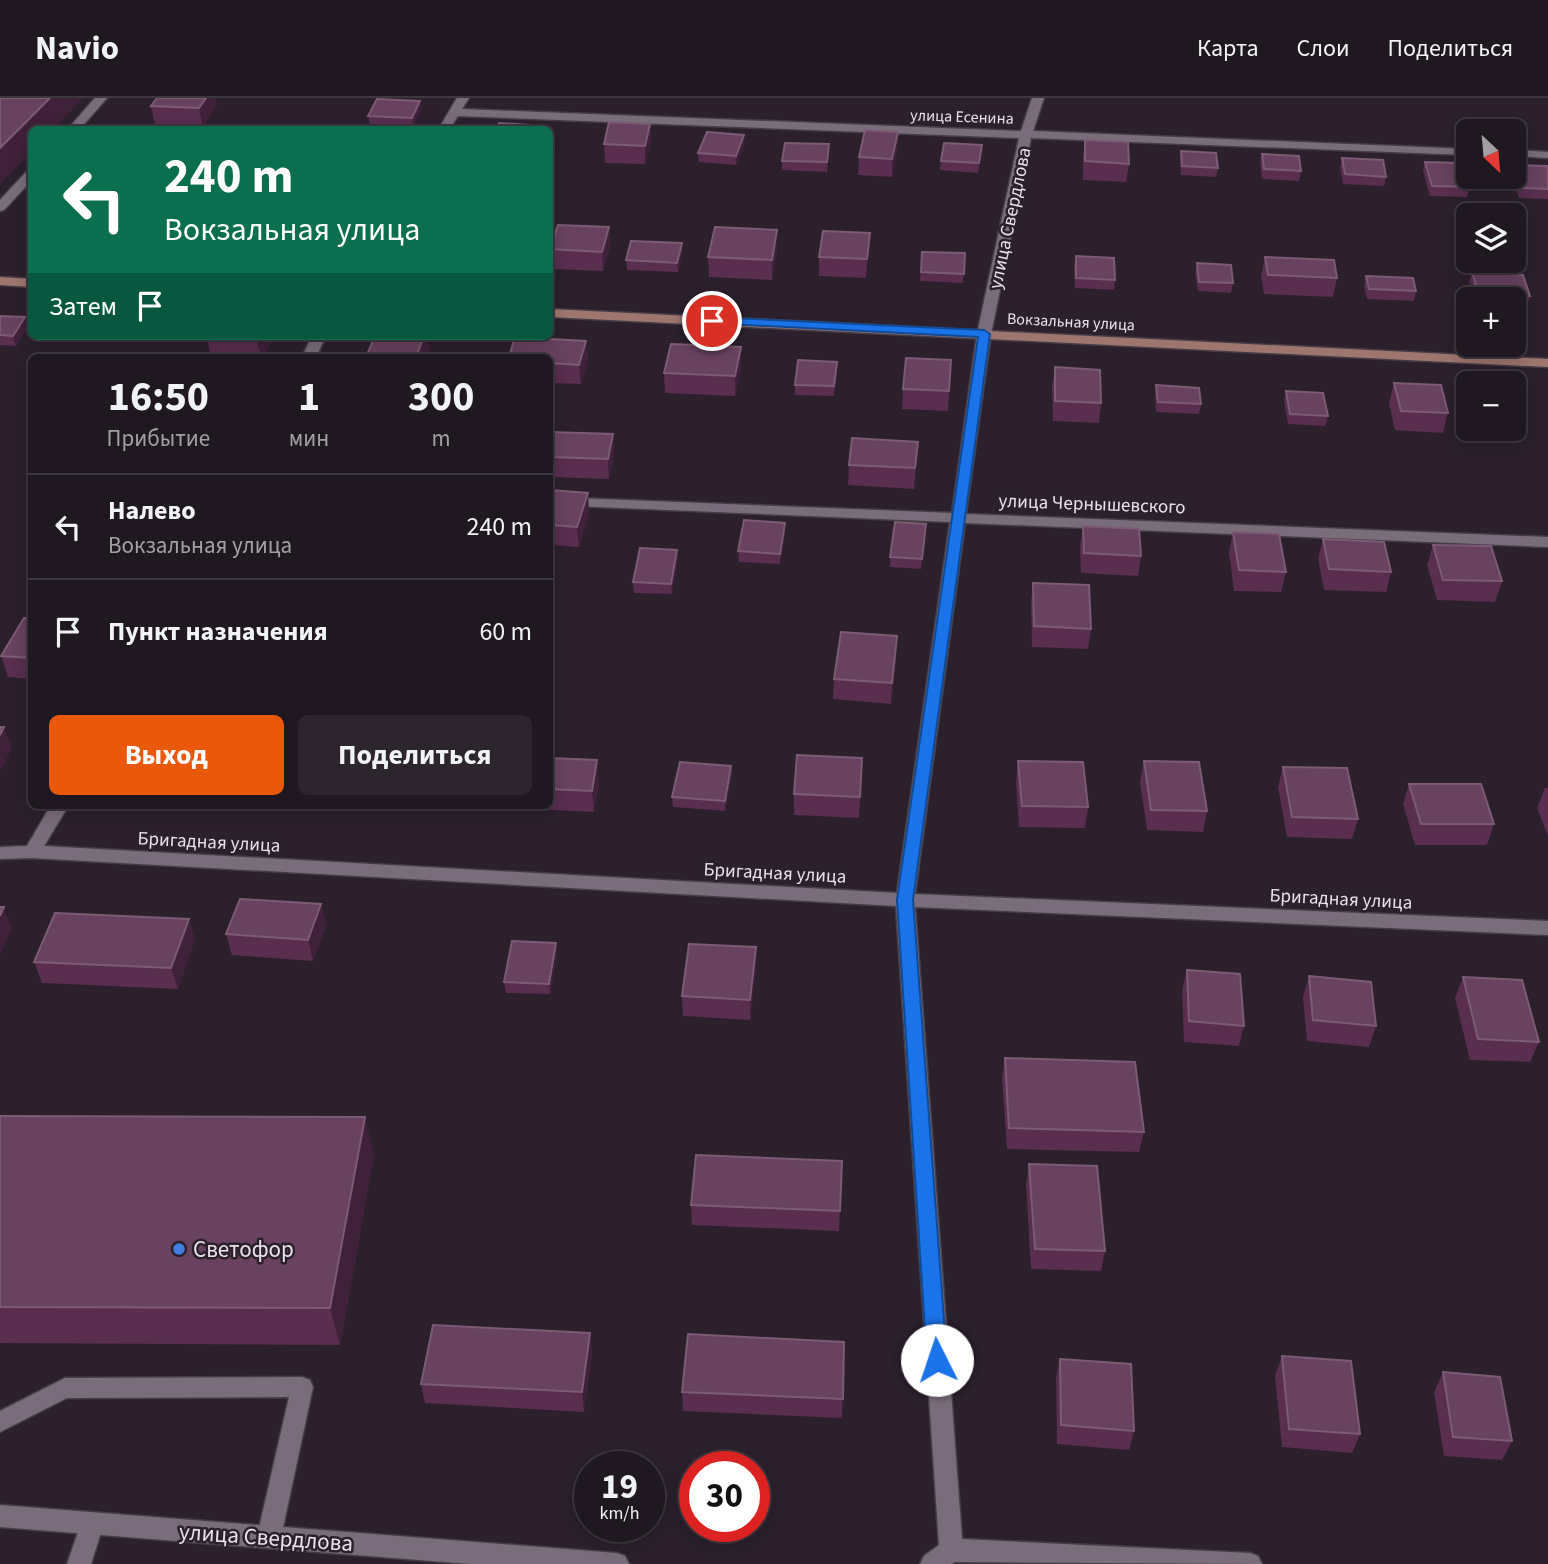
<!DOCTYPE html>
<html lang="ru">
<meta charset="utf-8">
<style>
body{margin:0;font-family:"Source Sans 3",sans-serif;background:#2d252e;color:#f1f3f6;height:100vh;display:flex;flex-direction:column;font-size:26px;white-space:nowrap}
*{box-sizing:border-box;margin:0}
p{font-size:23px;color:#a2a0a5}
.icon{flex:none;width:38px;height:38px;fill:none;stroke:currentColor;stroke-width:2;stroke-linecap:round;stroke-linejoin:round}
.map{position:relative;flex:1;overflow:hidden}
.details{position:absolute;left:28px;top:256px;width:525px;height:455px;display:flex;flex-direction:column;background:#201821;border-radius:10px;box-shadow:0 4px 18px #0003,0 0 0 2px #3d373f}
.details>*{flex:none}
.guide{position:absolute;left:28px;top:28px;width:525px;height:214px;border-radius:10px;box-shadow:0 4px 18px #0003,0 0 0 2px #3d373f;background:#0b6e4f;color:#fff;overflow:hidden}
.needle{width:46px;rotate:154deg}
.buttons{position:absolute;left:1456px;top:21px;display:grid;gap:14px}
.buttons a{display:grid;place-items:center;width:70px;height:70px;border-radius:10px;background:#201821;box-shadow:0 4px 18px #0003,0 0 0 2px #3d373f;font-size:35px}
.speed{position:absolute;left:574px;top:1353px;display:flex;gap:14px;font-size:35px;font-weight:700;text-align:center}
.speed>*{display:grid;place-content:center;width:91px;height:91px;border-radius:50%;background:#201821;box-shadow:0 4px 18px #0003,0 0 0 2px #3d373f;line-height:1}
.speed small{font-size:18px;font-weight:400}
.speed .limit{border:10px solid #d22;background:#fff;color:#111}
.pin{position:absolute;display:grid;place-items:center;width:60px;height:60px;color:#fff;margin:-30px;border:4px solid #fff;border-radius:50%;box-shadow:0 2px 7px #0007}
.me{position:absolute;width:77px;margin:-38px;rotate:356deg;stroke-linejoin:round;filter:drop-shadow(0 0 5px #0008)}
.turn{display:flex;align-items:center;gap:24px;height:147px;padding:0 21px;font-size:32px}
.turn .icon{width:91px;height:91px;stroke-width:2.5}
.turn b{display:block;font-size:49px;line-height:60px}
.then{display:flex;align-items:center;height:66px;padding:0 21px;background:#0003;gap:14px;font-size:26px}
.eta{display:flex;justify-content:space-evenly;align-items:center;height:119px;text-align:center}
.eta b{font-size:42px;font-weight:700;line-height:49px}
.action{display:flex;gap:14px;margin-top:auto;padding:14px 21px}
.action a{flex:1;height:80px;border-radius:10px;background:#ea580c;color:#fff;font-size:28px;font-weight:700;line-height:80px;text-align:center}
.action a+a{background:#2d252e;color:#f1f3f6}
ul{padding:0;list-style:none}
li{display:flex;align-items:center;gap:21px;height:105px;padding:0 21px;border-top:2px solid #3d373f}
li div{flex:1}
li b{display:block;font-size:26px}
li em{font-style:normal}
header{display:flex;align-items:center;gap:42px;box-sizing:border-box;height:98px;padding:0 35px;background:#201821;border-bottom:2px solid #3d373f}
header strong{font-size:33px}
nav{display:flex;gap:38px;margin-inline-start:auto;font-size:24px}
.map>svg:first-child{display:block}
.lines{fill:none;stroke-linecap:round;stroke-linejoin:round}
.service-casing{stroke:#463e47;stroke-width:3}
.minor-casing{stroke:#463e47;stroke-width:3}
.secondary-casing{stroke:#463e47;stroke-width:3}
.service{fill:#7a6d7b;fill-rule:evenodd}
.minor{fill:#7a6d7b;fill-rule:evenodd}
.secondary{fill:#9e766e;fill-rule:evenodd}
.wall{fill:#592e4f}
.shaded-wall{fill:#40213a}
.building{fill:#68425f;stroke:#7c5b74;stroke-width:2}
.route{fill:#1a73e8;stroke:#114b97;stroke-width:2}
.shop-dot{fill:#3f7fe0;stroke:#2b202c;stroke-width:2.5}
.labels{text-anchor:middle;stroke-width:5;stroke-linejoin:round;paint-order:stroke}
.far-street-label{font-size:16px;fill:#e8e1e8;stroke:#2b202c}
.street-label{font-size:19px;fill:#e8e1e8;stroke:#2b202c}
.near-poi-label{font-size:23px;fill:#e8e1e8;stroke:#2b202c;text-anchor:start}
.near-street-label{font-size:23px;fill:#e8e1e8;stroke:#2b202c}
</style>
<header>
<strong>Navio</strong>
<nav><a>Карта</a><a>Слои</a><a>Поделиться</a></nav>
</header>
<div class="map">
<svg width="1548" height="1466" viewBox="0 0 1548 1466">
<rect width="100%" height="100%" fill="#2b202c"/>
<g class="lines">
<g class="service-casing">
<g id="service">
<polygon points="302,1279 310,1282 313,1289 281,1439 277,1447 269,1450 261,1447 257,1439 289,1299 67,1300 0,1334 0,1313 65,1280"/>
<polygon points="92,1414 100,1417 104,1425 91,1466 67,1466 84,1417"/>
</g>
</g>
<g class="minor-casing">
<g id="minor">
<polygon points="95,0 107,0 79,32 67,32"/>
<polygon points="457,0 469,0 462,11 1021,33 1032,0 1044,0 1033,33 1468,51 1468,57 1031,40 991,236 966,416 1548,439 1548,449 965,425 915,796 1548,823 1548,837 915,809 962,1441 1250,1455 1258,1458 1262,1466 955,1464 951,1466 920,1466 924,1458 939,1447 896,808 32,760 0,761 0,749 27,748 51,707 69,707 44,748 897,795 950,424 550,407 550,399 952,415 977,236 1019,40 458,18 449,32 438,32"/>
<polygon points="1514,52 1548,54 1548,60 1514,58"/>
<polygon points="28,72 32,72 32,82 4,112 0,113 0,102"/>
<polygon points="312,238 326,238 316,259 302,259"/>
<polygon points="0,1407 617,1455 625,1458 629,1466 470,1466 0,1429"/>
</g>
</g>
<g class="secondary-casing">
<g id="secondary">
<polygon points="0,179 32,181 32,189 0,187"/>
<polygon points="550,211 1548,261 1548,269 550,219"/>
</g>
</g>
<use href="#service" class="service"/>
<use href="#minor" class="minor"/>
<use href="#secondary" class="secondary"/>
</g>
<g class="wall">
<polygon points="420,3 421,12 413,29 370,27 368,18"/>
<polygon points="217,7 203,29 155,27 151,8"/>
<polygon points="650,26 651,44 645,66 605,65 604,46"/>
<polygon points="898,34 897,52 892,79 858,77 859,59"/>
<polygon points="744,37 744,47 736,67 699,64 698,55"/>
<polygon points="1085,42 1129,66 1126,84 1083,82 1083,60"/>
<polygon points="829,46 827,74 782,72 782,63"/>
<polygon points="982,47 978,75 940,72 941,63"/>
<polygon points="1181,53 1218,70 1216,79 1181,77 1180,63"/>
<polygon points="1262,56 1301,73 1299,83 1262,81 1260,65"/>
<polygon points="1342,60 1386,79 1384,88 1343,86 1340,69"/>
<polygon points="1425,64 1469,89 1467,99 1430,98 1423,73"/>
<polygon points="1514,67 1548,72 1548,101 1519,100 1512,79 1514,79"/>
<polygon points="609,129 610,148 603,173 552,171 550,151"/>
<polygon points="777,132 777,151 772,182 709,179 708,159"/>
<polygon points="870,135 866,180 819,178 819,159"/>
<polygon points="922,154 965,155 963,185 920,183"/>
<polygon points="682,155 678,174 627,172 626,162"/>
<polygon points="1076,158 1115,182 1114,192 1075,190 1074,168"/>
<polygon points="1265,159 1337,180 1333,199 1264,196 1261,178"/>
<polygon points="1197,165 1233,185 1231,195 1198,193 1195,175"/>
<polygon points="1472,174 1530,198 1527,208 1514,207 1514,201 1475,201 1469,184"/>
<polygon points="1366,178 1416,193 1414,203 1367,201 1364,187"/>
<polygon points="0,218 28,229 16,248 0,247"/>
<polygon points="208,238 273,238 273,239 263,259 211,259 207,241"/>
<polygon points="586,243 588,262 581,286 550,285 550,259"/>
<polygon points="741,249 741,269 735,298 665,295 664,275"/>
<polygon points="951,262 948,313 902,311 903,291"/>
<polygon points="837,264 834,298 795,297 795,287"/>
<polygon points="1055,269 1101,305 1099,325 1053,323 1052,289"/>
<polygon points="1394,285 1448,315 1443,335 1395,332 1389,305"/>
<polygon points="1156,287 1201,306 1199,316 1156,314 1155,297"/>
<polygon points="1286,293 1328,318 1325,328 1288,326 1284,303"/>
<polygon points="613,336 614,356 609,381 550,379 550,341"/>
<polygon points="918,344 914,391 848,387 849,367"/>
<polygon points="550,392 589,415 579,449 550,447"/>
<polygon points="926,426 921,471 890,469 890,459"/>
<polygon points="1083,428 1141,458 1138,478 1081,475 1080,448"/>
<polygon points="1233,434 1286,474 1281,494 1234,493 1229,454"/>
<polygon points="785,435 780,466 739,464 738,453"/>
<polygon points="1323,441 1391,474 1386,494 1324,492 1318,461"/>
<polygon points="1433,447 1502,483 1495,504 1437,502 1427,467"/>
<polygon points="678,462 672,496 634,495 633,484"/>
<polygon points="1033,485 1091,531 1088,551 1032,549 1031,505"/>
<polygon points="32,520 32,581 8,579 1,558"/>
<polygon points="896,559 891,606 833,601 834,581"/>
<polygon points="550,660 599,683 594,714 533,711 532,707 550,707"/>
<polygon points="862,660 859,720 794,717 794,696"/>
<polygon points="1018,663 1088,709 1085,730 1019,729 1016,684"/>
<polygon points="1144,663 1207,713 1203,734 1147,732 1140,684"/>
<polygon points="731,668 732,678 725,713 673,709 672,699"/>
<polygon points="1283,669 1358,721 1352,741 1287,739 1278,689"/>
<polygon points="1409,686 1494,726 1487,747 1415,747 1403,706"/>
<polygon points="1545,690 1548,690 1548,738 1537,710"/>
<polygon points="321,806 326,827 313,863 232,857 226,836"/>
<polygon points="195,841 178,891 42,885 34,864"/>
<polygon points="557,855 550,896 506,895 504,884"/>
<polygon points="756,870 750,922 683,918 682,898"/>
<polygon points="1187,872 1244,928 1239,948 1184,944 1182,892"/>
<polygon points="1309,878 1376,928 1369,949 1307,943 1303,899"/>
<polygon points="1463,879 1539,944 1530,964 1470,962 1455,900"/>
<polygon points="1005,960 1144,1034 1139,1054 1007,1051 1002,981"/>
<polygon points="0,1018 374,1057 340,1247 0,1245"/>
<polygon points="842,1063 839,1133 692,1127 691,1107"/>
<polygon points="1029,1066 1105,1153 1101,1173 1031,1171 1026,1086"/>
<polygon points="590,1235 592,1255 584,1314 425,1305 421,1286"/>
<polygon points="844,1244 842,1320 683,1313 682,1294"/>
<polygon points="1282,1258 1360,1336 1352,1355 1282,1349 1275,1278"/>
<polygon points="1060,1261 1134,1333 1129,1352 1057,1346 1056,1280"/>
<polygon points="1443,1274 1512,1343 1502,1362 1444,1358 1434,1294"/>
</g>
<g class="shaded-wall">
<polygon points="50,0 83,0 53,32 32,32 32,53 0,86 0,50"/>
<polygon points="206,0 215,0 217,7 203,29 199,10"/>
<polygon points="420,3 421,12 413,29 412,20"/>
<polygon points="650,26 651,44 645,66 645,48"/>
<polygon points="898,34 897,52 892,79 892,61"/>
<polygon points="744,37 744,47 736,67 736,58"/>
<polygon points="609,129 610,148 603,173 602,154"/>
<polygon points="777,132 777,151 772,182 772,162"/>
<polygon points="870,135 869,154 866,180 867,161"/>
<polygon points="682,145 682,155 678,174 677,165"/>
<polygon points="25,219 28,229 16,248 13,238"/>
<polygon points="260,238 273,239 263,259 261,259 257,243"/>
<polygon points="424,238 428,238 430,251 427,259 416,259"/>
<polygon points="586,243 588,262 581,286 579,267"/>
<polygon points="741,249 741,269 735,298 735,278"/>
<polygon points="613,336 614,356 609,381 608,361"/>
<polygon points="588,395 589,415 579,449 577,429"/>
<polygon points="785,425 785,435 780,466 780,456"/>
<polygon points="677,452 678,462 672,496 671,486"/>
<polygon points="897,538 896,559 891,606 892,585"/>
<polygon points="4,629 12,650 0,674 0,637"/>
<polygon points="597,662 599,683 594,714 592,693"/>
<polygon points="731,668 732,678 725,713 725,703"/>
<polygon points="321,806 326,827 313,863 308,842"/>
<polygon points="4,809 12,830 0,858 0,818"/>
<polygon points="189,821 195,841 178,891 171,870"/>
<polygon points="556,845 557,855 550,896 549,886"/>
<polygon points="756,849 756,870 750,922 750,902"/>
<polygon points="365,1019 374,1057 340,1247 330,1210"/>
<polygon points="590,1235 592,1255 584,1314 582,1294"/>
</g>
<g class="building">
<polygon points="0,0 50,0 0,50"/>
<polygon points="157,0 206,0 199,10 151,8"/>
<polygon points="377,1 420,3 412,20 368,18"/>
<polygon points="609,24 650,26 645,48 604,46"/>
<polygon points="499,25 545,28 544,32 496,32"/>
<polygon points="865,32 898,34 892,61 859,59"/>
<polygon points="707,34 744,37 736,58 698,55"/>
<polygon points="1085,42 1128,44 1129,66 1085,63"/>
<polygon points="785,45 829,46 827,64 782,63"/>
<polygon points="944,45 982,47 979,65 941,63"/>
<polygon points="1181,53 1216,55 1218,70 1182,68"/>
<polygon points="1262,56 1299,58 1301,73 1264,71"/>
<polygon points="1342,60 1383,62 1386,79 1345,76"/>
<polygon points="1425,64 1461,65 1469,89 1432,88"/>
<polygon points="1514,67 1547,68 1548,72 1548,91 1521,90"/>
<polygon points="558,127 609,129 602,154 550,151"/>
<polygon points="715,129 777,132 772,162 708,159"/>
<polygon points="823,133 870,135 867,161 819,159"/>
<polygon points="631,143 682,145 677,165 626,162"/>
<polygon points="922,154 965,155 964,176 921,174"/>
<polygon points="1076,158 1114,160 1115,182 1076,180"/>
<polygon points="1265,159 1334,162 1337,180 1268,177"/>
<polygon points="1197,165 1231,167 1233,185 1199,184"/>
<polygon points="1472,174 1523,177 1530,198 1478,195"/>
<polygon points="1366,178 1413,180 1416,193 1369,191"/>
<polygon points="0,218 25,219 13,238 0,237"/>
<polygon points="208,238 260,238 257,243 207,241"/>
<polygon points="375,238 424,238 416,259 366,259"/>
<polygon points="515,239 586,243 579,267 550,265 550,259 509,259"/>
<polygon points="671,246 741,249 735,278 664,275"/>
<polygon points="906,260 951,262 949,293 903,291"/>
<polygon points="798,262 837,264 834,288 795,287"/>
<polygon points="1055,269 1100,272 1101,305 1055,303"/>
<polygon points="1394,285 1441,287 1448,315 1401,313"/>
<polygon points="1156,287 1199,290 1201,306 1158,304"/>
<polygon points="1286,293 1323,295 1328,318 1290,316"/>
<polygon points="551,334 613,336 608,361 550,359 550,341"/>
<polygon points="852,340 918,344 915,370 849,367"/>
<polygon points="550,392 588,395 577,429 550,427"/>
<polygon points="744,422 785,425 780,456 738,453"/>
<polygon points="895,424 926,426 922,461 890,459"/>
<polygon points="1083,428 1139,431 1141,458 1084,455"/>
<polygon points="1233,434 1279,436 1286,474 1239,472"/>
<polygon points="1323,441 1384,444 1391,474 1329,471"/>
<polygon points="1433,447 1491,448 1502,483 1443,482"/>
<polygon points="640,450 677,452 671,486 633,484"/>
<polygon points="1033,485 1089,487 1091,531 1034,528"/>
<polygon points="24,520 32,520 32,560 1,558"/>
<polygon points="841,534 897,538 892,585 834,581"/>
<polygon points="0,629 4,629 0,637"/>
<polygon points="797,657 862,660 860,699 794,696"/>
<polygon points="550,660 597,662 592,693 550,691"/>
<polygon points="1018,663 1083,664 1088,709 1022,708"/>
<polygon points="1144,663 1199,664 1207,713 1151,712"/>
<polygon points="680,664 731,668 725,703 672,699"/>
<polygon points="1283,669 1347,670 1358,721 1292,719"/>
<polygon points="1409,686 1481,686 1494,726 1421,726"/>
<polygon points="240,801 321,806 308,842 226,836"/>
<polygon points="0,809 4,809 0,818"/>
<polygon points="55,815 189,821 171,870 34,864"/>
<polygon points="512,843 556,845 549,886 504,884"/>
<polygon points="689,846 756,849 750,902 682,898"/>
<polygon points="1187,872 1240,876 1244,928 1189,923"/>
<polygon points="1309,878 1371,884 1376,928 1313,922"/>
<polygon points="1463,879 1522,882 1539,944 1478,941"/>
<polygon points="1005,960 1135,964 1144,1034 1009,1030"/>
<polygon points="0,1018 365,1019 330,1210 0,1209"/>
<polygon points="696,1057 842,1063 840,1113 691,1107"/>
<polygon points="1029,1066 1097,1068 1105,1153 1035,1151"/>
<polygon points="433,1227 590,1235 582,1294 421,1286"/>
<polygon points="688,1236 844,1244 843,1301 682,1294"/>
<polygon points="1282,1258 1351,1263 1360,1336 1289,1331"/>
<polygon points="1060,1261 1131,1266 1134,1333 1061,1327"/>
<polygon points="1443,1274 1500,1279 1512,1343 1453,1339"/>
</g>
<polygon class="route" points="712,219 984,232 990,236 913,802 947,1262 944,1268 937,1271 930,1268 927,1262 897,802 978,239 708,225 706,223"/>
<circle class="shop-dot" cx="179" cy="1151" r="7"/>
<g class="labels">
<g class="far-street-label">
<text transform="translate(962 18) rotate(2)" y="6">улица Есенина</text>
<text transform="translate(1071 223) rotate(3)" y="6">Вокзальная улица</text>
</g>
<g class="street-label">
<text transform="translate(1009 120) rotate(-78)" y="7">улица Свердлова</text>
<text transform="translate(1092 405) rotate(2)" y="7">улица Чернышевского</text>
<text transform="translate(209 743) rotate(3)" y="7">Бригадная улица</text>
<text transform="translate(775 774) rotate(3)" y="7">Бригадная улица</text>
<text transform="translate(1341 800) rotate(3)" y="7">Бригадная улица</text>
</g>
<g class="near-poi-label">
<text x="193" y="1159">Светофор</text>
</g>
<g class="near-street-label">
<text transform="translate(266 1439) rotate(4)" y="8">улица Свердлова</text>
</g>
</g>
</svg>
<div class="buttons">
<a><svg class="needle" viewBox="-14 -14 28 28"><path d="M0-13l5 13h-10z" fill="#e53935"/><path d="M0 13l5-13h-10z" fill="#a2a0a5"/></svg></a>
<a><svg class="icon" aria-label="layers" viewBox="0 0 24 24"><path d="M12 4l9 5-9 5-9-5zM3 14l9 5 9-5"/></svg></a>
<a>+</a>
<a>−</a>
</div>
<div class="speed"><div>19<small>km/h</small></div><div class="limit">30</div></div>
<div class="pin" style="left:712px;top:223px;background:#d93025"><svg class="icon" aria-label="arrive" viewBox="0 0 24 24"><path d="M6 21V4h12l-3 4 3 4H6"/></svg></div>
<svg class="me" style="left:937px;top:1262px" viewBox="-20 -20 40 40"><circle r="19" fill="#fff"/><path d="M0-13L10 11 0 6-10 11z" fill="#1a73e8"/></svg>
<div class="guide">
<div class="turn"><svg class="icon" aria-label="left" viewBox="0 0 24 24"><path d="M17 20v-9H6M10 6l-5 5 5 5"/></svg><div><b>240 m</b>Вокзальная улица</div></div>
<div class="then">Затем<svg class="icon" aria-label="arrive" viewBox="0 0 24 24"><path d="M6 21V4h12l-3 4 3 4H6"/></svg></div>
</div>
<section class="details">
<div class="eta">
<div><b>16:50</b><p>Прибытие</p></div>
<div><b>1</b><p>мин</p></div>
<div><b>300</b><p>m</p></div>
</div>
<ul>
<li><svg class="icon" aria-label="left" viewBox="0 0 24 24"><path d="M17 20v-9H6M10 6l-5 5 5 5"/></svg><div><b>Налево</b><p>Вокзальная улица</p></div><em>240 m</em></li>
<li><svg class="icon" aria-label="arrive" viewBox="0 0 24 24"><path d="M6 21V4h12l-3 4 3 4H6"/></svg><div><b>Пункт назначения</b></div><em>60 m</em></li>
</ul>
<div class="action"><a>Выход</a><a>Поделиться</a></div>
</section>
</div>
